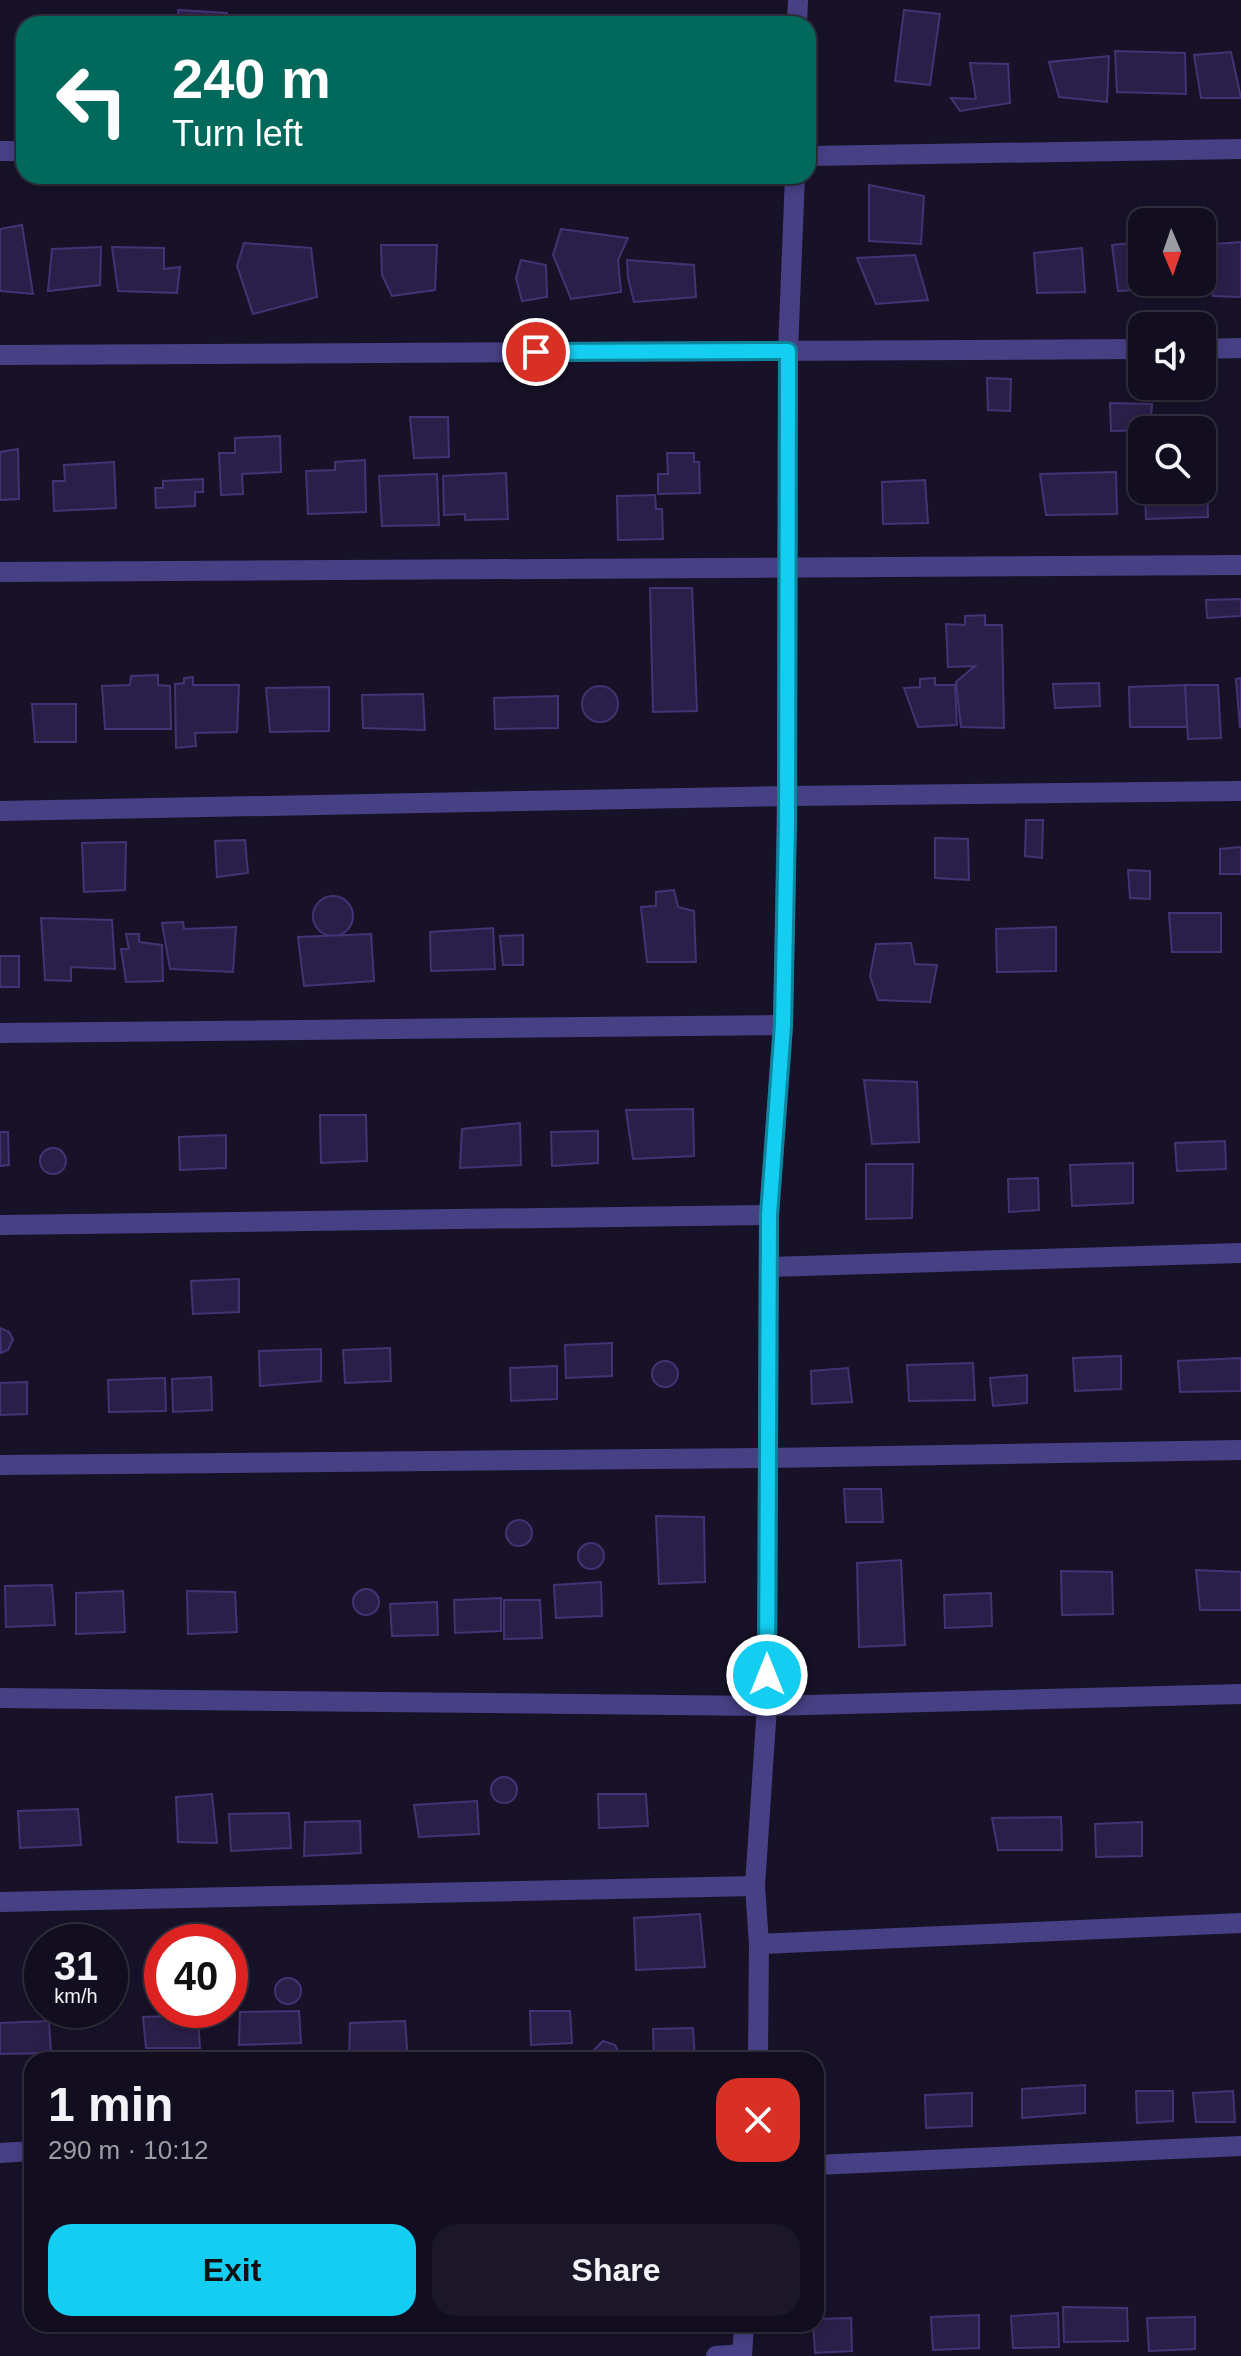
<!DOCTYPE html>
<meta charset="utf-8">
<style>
body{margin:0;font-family:Helvetica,sans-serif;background:#1b1728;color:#f1f3f6;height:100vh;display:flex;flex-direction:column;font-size:30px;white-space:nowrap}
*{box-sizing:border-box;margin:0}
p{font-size:26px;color:#9c9ca4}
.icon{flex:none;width:44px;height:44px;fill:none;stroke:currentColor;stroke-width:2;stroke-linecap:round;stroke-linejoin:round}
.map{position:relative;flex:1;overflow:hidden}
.details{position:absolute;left:24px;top:2052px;width:800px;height:280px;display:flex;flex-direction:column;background:#120e1f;border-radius:24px;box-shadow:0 4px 12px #0003,0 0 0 2px #312e3d}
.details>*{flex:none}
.hud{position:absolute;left:16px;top:16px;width:800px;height:168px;border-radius:24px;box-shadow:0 4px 12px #0003,0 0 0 2px #312e3d;background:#00695c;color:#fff;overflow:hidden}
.needle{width:52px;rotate:178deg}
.buttons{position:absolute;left:1128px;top:208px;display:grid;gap:16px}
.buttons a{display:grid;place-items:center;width:88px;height:88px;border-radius:16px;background:#120e1f;box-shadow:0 4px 12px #0003,0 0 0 2px #312e3d;font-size:40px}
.speed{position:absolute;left:24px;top:1924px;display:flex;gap:16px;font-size:40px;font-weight:700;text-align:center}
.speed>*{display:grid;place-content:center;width:104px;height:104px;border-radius:50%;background:#120e1f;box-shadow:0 4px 12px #0003,0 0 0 2px #312e3d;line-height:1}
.speed small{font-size:20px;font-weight:400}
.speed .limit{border:12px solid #d22;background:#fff;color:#111}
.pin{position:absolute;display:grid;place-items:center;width:68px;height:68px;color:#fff;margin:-34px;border:4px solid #fff;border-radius:50%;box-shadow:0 2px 8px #0007}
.me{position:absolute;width:88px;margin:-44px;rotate:0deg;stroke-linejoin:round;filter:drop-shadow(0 0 6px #0008)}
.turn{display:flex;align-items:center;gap:28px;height:168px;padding:0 24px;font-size:36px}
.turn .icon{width:104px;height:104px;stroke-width:2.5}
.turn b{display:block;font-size:56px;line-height:68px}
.round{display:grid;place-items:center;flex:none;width:84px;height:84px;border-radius:24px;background:#1b1728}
.head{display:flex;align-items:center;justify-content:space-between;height:136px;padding:0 24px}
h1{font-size:48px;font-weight:600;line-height:60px}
.button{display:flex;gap:16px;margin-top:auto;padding:16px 24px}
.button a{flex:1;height:92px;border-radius:24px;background:#14cef2;color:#111;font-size:32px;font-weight:600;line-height:92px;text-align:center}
.button a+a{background:#1b1728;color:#f1f3f6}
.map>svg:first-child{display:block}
.building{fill:#2a1f49;stroke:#443374;stroke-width:2}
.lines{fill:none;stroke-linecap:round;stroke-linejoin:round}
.minor{stroke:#474085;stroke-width:20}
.tertiary{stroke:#474085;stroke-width:20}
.route-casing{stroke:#0d869d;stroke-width:20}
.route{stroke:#14cef2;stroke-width:14}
</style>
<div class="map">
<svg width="1241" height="2356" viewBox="0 0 1241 2356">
<rect width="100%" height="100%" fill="#181229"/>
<g class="building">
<polygon points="178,10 227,13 226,24 179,24"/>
<polygon points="904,10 940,14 930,85 895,81"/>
<polygon points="163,16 164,24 119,24"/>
<polygon points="586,20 702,20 702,24 587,24"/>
<polygon points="1115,51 1185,53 1186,94 1117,92"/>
<polygon points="1231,52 1241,98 1201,98 1194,55"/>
<polygon points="1109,56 1107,102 1059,97 1049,62"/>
<polygon points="970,63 1008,64 1010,103 960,111 951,98 976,99"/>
<polygon points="869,185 924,196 921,244 869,241"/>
<polygon points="22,225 33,294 0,291 0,229"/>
<polygon points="561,229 628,238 618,260 621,292 571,299 553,255"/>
<polygon points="1142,242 1142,282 1156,282 1156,289 1118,291 1112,245"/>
<polygon points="1241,242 1241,297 1213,296 1202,245"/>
<polygon points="244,243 311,248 317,297 253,314 237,266"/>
<polygon points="381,245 437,245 435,290 392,296 382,275"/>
<polygon points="101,247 100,285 48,291 52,249"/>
<polygon points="112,247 164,248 164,269 180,267 177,293 118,291"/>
<polygon points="1082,248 1085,292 1037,293 1034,253"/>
<polygon points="915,255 928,300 876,304 857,258"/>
<polygon points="521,260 546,265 547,297 522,301 516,278"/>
<polygon points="627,260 694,265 696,297 634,302 628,278"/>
<polygon points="987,378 1011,379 1010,411 988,410"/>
<polygon points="1110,403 1152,404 1150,430 1111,431"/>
<polygon points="410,417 448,417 449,457 414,458"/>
<polygon points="280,436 281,472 242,474 243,494 221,495 219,453 235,453 235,438"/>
<polygon points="18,449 19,499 0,500 0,452"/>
<polygon points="667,453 694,453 694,462 699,462 700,493 658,494 658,474 668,474"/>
<polygon points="365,460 366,512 308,514 306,471 335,470 335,462"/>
<polygon points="114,462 116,508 54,511 53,481 65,481 64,465"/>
<polygon points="1116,472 1117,514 1046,515 1040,474"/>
<polygon points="506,473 508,519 465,520 465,514 444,515 443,476"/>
<polygon points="437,474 439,525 382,526 379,476"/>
<polygon points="203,479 203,492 195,492 195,506 156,508 155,488 163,488 163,481"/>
<polygon points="925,480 928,523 883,524 882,482"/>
<polygon points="1207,482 1208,517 1146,519 1145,490 1202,490 1202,483"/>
<polygon points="655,495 656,509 662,509 663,539 618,540 617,496"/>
<polygon points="650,588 692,588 697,711 653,712"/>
<polygon points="1241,599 1241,616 1207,618 1206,600"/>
<polygon points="985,615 985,625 1002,625 1004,728 961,727 956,682 975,666 948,667 946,624 965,625 965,616"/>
<polygon points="158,675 158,685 170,686 171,729 105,729 102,686 130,685 131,676"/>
<polygon points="193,677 193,685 239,685 237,732 195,733 196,746 176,748 175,684 184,683 184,678"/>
<polygon points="935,678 935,685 955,685 957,725 918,727 904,688 920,687 920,679"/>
<polygon points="1241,678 1241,727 1240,727 1236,679"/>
<polygon points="1099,683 1100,706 1055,708 1053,684"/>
<polygon points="1185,685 1189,727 1130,727 1129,687"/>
<polygon points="1185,685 1218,685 1221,738 1188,739"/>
<circle cx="600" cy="704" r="18"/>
<polygon points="329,687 329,731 270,732 266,688"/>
<polygon points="423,694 425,730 363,728 362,695"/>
<polygon points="558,696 558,728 495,729 494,698"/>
<polygon points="32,704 76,704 76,742 35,742"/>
<polygon points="1026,820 1043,820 1042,858 1025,856"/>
<polygon points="935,838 968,839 969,880 935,878"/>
<polygon points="245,840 248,873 217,877 215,841"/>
<polygon points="126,842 125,890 84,892 82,843"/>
<polygon points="1241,847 1241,874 1220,874 1220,849"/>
<polygon points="1128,870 1150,871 1150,899 1130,898"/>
<polygon points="674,890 678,907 694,911 696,962 647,962 641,907 656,906 656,892"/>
<circle cx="333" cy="916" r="20"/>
<polygon points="1169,913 1221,913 1221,952 1172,952"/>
<polygon points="41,918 112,920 115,969 71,967 71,981 45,980"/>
<polygon points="183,922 184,929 236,927 233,972 170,969 162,923"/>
<polygon points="1056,927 1056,971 997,972 996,929"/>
<polygon points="493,928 495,969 431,971 430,932"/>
<polygon points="126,934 139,934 139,942 162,945 163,981 126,982 121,949 129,949"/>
<polygon points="371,934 374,981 304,986 298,937"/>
<polygon points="523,935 523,965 503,965 500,936"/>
<polygon points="911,943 915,964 937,965 930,1002 878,1000 870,976 876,944"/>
<rect x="0" y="956" width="19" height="31"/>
<polygon points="864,1080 917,1082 919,1142 872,1144"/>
<polygon points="693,1109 694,1156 633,1159 626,1110"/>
<polygon points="320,1115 366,1115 367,1161 321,1163"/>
<polygon points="520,1123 521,1165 460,1168 462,1129"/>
<polygon points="598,1131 598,1163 552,1166 551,1132"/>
<polygon points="0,1132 8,1132 9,1165 0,1166"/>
<polygon points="226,1135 226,1168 180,1170 179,1137"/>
<polygon points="1225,1141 1226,1169 1177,1171 1175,1143"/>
<circle cx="53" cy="1161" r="13"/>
<polygon points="1133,1163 1133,1203 1072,1206 1070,1165"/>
<polygon points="866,1164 913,1164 912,1218 866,1219"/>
<polygon points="1038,1178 1039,1210 1009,1212 1008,1179"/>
<polygon points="239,1279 239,1312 193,1314 191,1281"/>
<polygon points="0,1328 9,1332 13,1339 8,1350 1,1353"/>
<polygon points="612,1343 612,1376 566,1378 565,1345"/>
<polygon points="390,1348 391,1381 345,1383 343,1350"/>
<polygon points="321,1349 321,1381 260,1386 259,1351"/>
<polygon points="1121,1356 1121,1389 1075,1391 1073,1358"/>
<polygon points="1241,1358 1241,1391 1180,1392 1178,1361"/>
<circle cx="665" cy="1374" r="13"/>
<polygon points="973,1363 975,1400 909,1401 907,1365"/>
<polygon points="557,1366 557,1399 511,1401 510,1368"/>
<polygon points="848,1368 852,1402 812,1404 811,1371"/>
<polygon points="1027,1375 1027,1403 993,1406 990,1378"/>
<polygon points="211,1377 212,1410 173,1412 172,1379"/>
<polygon points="165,1378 166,1411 109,1412 108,1380"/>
<polygon points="27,1382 27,1414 0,1415 0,1383"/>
<polygon points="844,1489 881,1489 883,1522 846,1522"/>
<polygon points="656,1516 704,1517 705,1582 659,1584"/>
<circle cx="519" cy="1533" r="13"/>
<circle cx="591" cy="1556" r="13"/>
<polygon points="901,1560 905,1645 859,1647 857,1563"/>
<polygon points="1196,1570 1241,1572 1241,1610 1200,1610"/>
<polygon points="1061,1571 1112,1572 1113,1614 1062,1615"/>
<polygon points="601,1582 602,1616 556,1618 554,1585"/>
<polygon points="52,1585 55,1625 6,1627 5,1586"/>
<circle cx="366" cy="1602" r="13"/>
<polygon points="123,1591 125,1632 76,1634 76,1593"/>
<polygon points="187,1591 235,1592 237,1632 188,1634"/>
<polygon points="991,1593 992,1626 945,1628 944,1595"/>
<polygon points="501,1598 501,1631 455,1633 454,1600"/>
<polygon points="504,1600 540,1600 542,1638 504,1639"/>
<polygon points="437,1602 438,1635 392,1636 390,1604"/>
<circle cx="504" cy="1790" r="13"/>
<polygon points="212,1794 217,1843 178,1842 176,1797"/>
<polygon points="598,1794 646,1794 648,1826 599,1828"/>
<polygon points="477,1801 479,1834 419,1837 414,1805"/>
<polygon points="78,1809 81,1845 20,1848 18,1811"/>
<polygon points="289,1813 291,1848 231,1851 229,1814"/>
<polygon points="1061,1817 1062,1850 998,1850 992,1818"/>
<polygon points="360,1821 361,1853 304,1856 305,1822"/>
<polygon points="1142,1822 1142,1856 1096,1857 1095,1824"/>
<polygon points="700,1914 705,1967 636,1970 634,1918"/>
<circle cx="288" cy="1991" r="13"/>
<polygon points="62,2010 88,2010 83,2020 72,2023 65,2019"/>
<polygon points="299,2011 301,2043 239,2045 240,2012"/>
<polygon points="530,2011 570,2011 572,2043 531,2045"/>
<polygon points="198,2015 200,2048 146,2048 143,2017"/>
<polygon points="49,2021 51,2053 0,2054 0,2023"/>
<polygon points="405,2021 408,2060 349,2060 350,2023"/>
<polygon points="693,2028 695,2060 654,2060 653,2029"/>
<polygon points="603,2041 615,2045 619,2053 617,2060 595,2060 594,2050"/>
<polygon points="1085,2085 1085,2113 1022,2118 1022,2089"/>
<polygon points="1136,2091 1173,2091 1173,2121 1137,2123"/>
<polygon points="1233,2091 1235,2122 1196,2122 1193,2093"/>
<polygon points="972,2093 972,2126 926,2128 925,2095"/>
<polygon points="1063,2307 1127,2308 1128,2341 1064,2342"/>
<polygon points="1058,2313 1059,2347 1013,2348 1011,2316"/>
<polygon points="979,2315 979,2348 933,2350 931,2317"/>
<polygon points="1195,2317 1195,2349 1149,2351 1147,2318"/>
<polygon points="851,2318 852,2351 815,2353 813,2324 816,2324 816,2319"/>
<polygon points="150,2324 191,2324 191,2326 150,2328"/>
</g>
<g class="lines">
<g class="minor">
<polyline points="0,151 24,151"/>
<polyline points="808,156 1241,149"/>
<polyline points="1202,349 1241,348"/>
<polyline points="0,355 1142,349"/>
<polyline points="0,572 1241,565"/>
<polyline points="0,811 787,796 1241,791"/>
<polyline points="0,1033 783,1025"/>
<polyline points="0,1225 769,1215"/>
<polyline points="769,1267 1241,1253"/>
<polyline points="0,1465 768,1458 1241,1450"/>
<polyline points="0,1698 767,1706"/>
<polyline points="0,1902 755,1886"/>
<polyline points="759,1944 1241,1923"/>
<polyline points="0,2153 32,2151"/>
<polyline points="816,2165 1241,2146"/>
<polyline points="716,2356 742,2354"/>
</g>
<g class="tertiary">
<polyline points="797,24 798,0"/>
<polyline points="767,1706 1241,1694"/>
<polyline points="758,2060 759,1944 755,1886 767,1706 769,1215 783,1025 787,796 788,351 795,176"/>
<polyline points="742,2356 744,2324"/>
</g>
</g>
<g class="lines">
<g class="route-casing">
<polyline id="route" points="536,352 788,351 787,824 783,1025 769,1215 767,1675"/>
</g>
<use href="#route" class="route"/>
</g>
</svg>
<div class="buttons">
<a><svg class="needle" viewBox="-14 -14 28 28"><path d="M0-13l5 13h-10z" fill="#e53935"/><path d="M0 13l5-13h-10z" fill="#9c9ca4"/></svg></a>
<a><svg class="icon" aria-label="sound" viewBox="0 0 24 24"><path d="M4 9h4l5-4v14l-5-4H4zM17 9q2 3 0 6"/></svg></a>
<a><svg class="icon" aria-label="search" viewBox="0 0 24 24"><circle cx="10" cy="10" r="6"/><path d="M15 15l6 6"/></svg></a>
</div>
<div class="speed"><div>31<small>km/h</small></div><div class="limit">40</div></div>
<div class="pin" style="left:536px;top:352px;background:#d93025"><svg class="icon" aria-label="arrive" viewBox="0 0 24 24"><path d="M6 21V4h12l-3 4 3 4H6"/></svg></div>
<svg class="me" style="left:767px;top:1675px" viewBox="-20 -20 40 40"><circle r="17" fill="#14cef2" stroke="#fff" stroke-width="3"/><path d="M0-11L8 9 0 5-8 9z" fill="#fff"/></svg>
<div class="hud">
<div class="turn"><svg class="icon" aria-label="left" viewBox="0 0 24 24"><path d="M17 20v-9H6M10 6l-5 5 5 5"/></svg><div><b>240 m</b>Turn left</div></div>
</div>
<section class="details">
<div class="head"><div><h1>1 min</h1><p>290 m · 10:12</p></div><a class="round" style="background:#d93025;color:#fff"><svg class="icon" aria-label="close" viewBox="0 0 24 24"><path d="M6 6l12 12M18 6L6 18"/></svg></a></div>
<div class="button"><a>Exit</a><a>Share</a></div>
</section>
</div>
